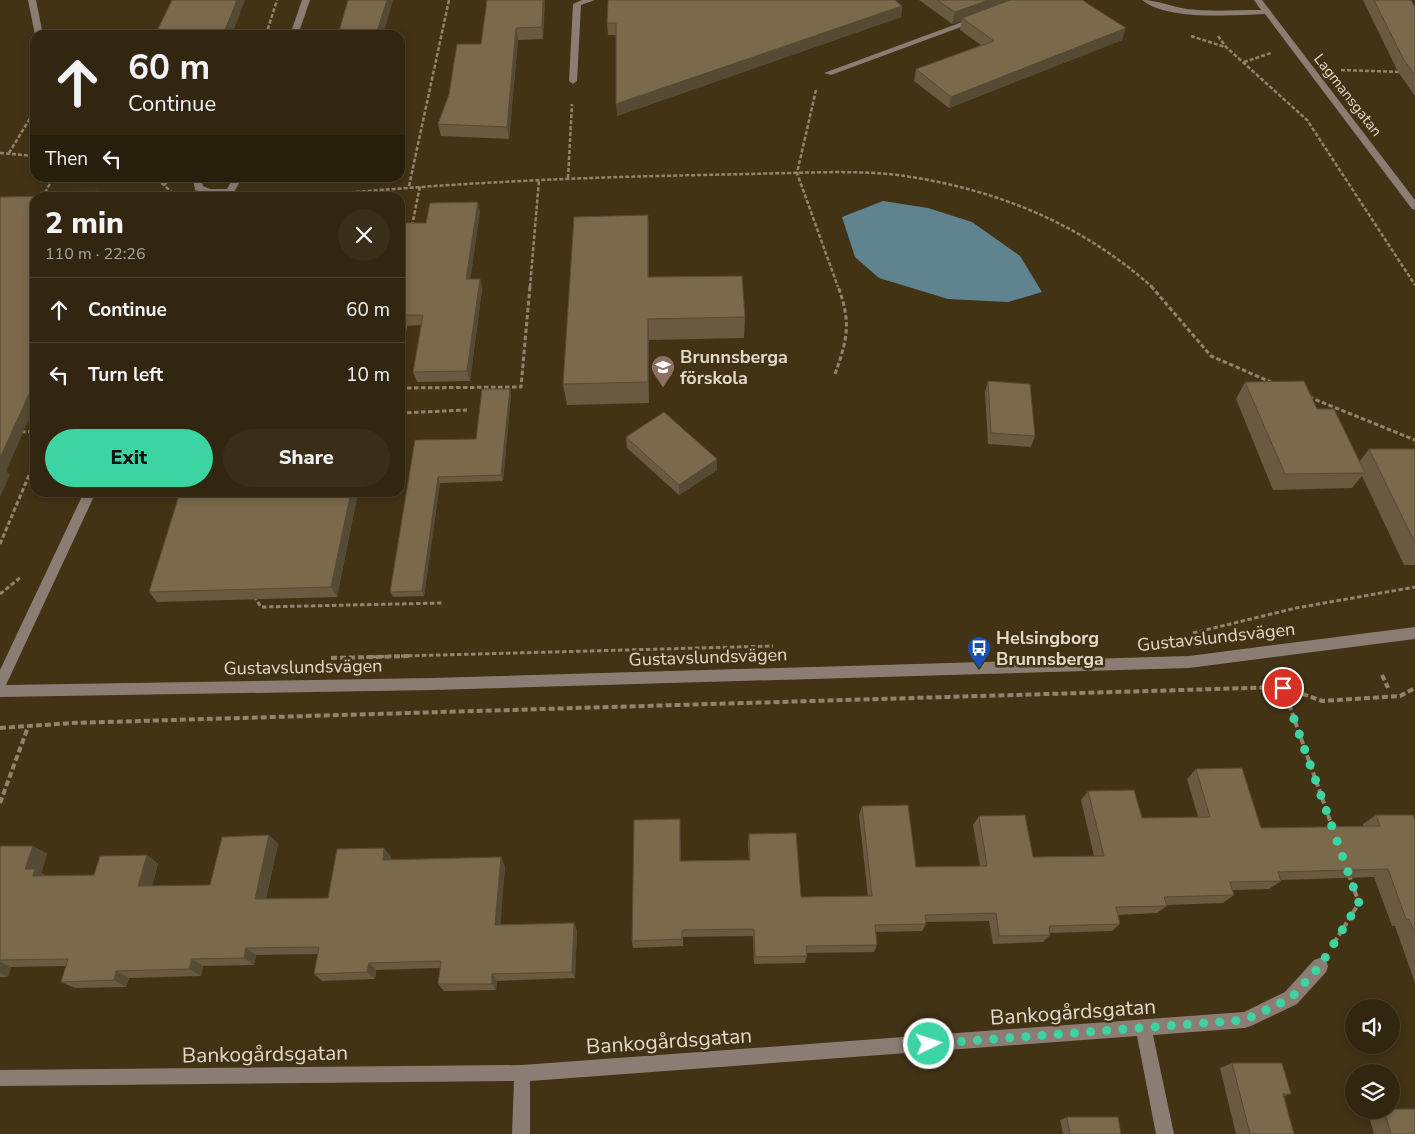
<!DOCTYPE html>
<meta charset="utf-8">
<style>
body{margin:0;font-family:"Nunito Sans",sans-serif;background:#3a2e19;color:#f1f3f6;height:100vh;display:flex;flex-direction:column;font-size:19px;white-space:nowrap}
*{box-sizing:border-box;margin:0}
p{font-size:16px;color:#a8a59f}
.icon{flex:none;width:28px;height:28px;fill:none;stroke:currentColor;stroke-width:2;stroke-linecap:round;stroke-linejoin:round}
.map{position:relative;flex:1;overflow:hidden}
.details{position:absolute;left:30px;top:192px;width:375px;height:305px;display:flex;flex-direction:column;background:#322610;border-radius:15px;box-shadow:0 2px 8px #0003,0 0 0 1px #4d4330}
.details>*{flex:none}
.top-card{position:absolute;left:30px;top:30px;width:375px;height:152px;border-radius:15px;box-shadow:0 2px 8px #0003,0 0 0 1px #4d4330;background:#322610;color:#f1f3f6;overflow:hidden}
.fabs{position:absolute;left:1345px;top:999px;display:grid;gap:10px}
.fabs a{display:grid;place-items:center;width:55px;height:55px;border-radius:50%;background:#322610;box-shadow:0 2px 8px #0003,0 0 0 1px #4d4330;font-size:25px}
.pin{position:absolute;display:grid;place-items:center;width:42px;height:42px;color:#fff;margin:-21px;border:2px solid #fff;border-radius:50%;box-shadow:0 1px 5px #0007}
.me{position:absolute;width:55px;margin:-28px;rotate:86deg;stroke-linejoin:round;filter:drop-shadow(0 0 4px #0008)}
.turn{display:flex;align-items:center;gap:18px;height:105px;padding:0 15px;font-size:22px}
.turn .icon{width:65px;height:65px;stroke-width:2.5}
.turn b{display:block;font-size:35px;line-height:42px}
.then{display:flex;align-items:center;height:48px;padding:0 15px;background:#0003;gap:10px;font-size:19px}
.round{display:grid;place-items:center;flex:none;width:52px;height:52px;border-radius:26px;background:#3a2e19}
.head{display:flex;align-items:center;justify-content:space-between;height:85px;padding:0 15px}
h1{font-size:30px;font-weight:800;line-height:38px}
.action{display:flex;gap:10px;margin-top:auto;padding:10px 15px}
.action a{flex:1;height:58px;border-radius:30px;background:#3cd4a3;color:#111;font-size:20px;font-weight:800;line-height:58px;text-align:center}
.action a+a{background:#3a2e19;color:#f1f3f6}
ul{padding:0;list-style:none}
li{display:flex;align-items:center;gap:15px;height:65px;padding:0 15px;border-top:1px solid #4d4330}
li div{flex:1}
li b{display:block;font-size:19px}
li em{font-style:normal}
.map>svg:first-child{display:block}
.water{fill:#608390}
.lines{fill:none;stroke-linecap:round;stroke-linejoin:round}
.path-far2{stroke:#91846d;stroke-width:2.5;stroke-dasharray:4 2;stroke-linecap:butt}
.path-far1{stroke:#91846d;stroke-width:3;stroke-dasharray:4.5 2.5;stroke-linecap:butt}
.path{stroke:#91846d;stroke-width:4;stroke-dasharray:6 3;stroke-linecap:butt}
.minor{fill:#8c7d74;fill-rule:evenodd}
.wall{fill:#695a40}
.shaded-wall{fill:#554a34}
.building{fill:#7a694b;stroke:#554a34}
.route{stroke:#3cd4a3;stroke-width:9;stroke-dasharray:0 16.2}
.labels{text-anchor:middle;stroke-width:5;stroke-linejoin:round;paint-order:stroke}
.far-street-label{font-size:15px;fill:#e2d9c8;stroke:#423315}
.poi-label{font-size:18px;font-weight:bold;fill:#e2d9c8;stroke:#423315;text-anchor:start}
.street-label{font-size:18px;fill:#e2d9c8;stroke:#423315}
.near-street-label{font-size:21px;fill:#e2d9c8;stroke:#423315}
</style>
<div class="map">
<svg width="1415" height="1134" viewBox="0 0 1415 1134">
<rect width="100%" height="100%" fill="#423315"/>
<polygon class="water" points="883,201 928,208 972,222 1020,256 1042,292 1008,302 948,299 879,278 855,257 842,217"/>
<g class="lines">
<g class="path-far2">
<polyline points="266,35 277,0"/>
<polyline points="1191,36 1225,47"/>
<polyline points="1218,36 1226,47 1307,120 1415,285"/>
<polyline points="1244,62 1271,53"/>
<polyline points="1341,70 1402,72"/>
<polyline points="816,90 797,173 838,287"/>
<polyline points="0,153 35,156"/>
<polyline points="9,153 35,110"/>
<polyline points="151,178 157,179 175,195"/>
<polyline points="568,178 572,104"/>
<polyline points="164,185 171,178"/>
<polyline points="409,186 449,0"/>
<polyline points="42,198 53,178"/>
<path d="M290,198C412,186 534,179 657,176C701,175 746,174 791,173C826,172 863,171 898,175C993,188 1081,223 1152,287"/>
<polyline points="412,226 420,186"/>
<polyline points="530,287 539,180"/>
</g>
<g class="path-far1">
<polyline points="1151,286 1211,356 1273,383"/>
<polyline points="400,358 406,322"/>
<path d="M835,374C848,338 851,322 838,286"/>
<polyline points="400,388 521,387 530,286"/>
<polyline points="1309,397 1415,440"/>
<polyline points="400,413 467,410"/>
<polyline points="21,432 35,431"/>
<polyline points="0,544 35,461"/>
<polyline points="0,594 21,577"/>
<polyline points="254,596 261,607 442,603"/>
<polyline points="1193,633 1296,608 1415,587"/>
<polyline points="366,657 773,646"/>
</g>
<g class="path">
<polyline points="331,658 412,656"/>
<polyline points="1382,675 1388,688"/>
<polyline points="0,728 72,723 1283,687"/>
<polyline points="0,803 28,727"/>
<polyline points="1333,829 1283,687 1322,701 1400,696 1415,688"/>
<polyline points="1334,943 1359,903 1349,875"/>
</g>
<g class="minor">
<polygon points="28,0 36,0 43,35 35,35"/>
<polygon points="302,0 310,0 298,35 290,35"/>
<polygon points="582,0 595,0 581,5 577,81 573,84 569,81 573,4"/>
<path d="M1142,0C1157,0 1172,7 1187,9C1212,12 1237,10 1261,10L1254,0H1262L1415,200V210L1412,209L1265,14C1233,15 1167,21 1142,0Z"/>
<polygon points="973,18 980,20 831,75 824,73"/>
<polygon points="193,178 201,178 203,186 210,189 227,189 233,178 242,178 233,194 209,195 195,190"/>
<polygon points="84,492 96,492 6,685 432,678 1189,656 1415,627 1415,639 1189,668 432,690 0,697 0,670"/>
<polygon points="1320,958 1326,960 1328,966 1326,972 1297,1004 1251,1026 1245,1028 1153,1035 1174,1134 1156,1134 1137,1036 530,1081 530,1134 512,1134 514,1081 0,1086 0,1070 522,1065 1244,1012 1285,992 1314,960"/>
</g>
</g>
<g class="wall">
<polygon points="545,0 543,39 518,40 509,139 441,136 438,124 481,44"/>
<polygon points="919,0 1082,0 1122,40 949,108 914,81 916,69 981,45 960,30 962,21 952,24"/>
<polygon points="1363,0 1411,0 1415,7 1415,96 1398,72"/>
<polygon points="902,6 901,17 617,116 616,35 608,35 607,23"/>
<polygon points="480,212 470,279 480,279 482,289 470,381 417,382 413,372 422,325 400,326 400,223 426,223"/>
<polygon points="648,215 649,237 649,277 745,317 744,338 649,340 649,403 567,405 563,384"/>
<polygon points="988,381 1035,436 1031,447 988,444 985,392"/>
<polygon points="1245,382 1317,409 1359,462 1369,449 1415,449 1415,565 1404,565 1362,476 1352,488 1273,490 1236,399"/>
<polygon points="511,394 503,481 440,483 424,596 393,597 390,592 415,440 476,439"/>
<polygon points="626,437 717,459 717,470 679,495 627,448"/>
<polygon points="180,492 358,492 337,597 157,602 149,592"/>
<polygon points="1196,769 1261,828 1363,826 1363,824 1376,815 1415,820 1415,983 1395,926 1392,926 1374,877 1280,880 1281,881 1269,889 1233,890 1234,895 1223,903 1166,905 1167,906 1157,913 1118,915 1120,924 1112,931 1050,933 1050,935 1043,942 993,944 989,921 926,922 926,924 922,931 876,932 877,945 874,952 807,953 807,956 805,963 754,964 753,936 683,937 683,946 633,948 632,941 680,828 681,861 749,860 748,843 749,834 801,897 868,896 859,815 862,806 916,867 980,866 973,825 979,816 1033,857 1094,856 1081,800 1088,791 1142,818 1198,817 1187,779"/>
<polygon points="269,835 278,844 266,899 328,898 384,848 391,857 390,859 505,866 500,925 574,923 577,931 575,978 497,981 496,990 444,991 438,984 440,968 376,970 375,979 322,981 314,974 318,954 256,955 254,965 203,966 201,976 129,978 126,987 75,988 61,982 66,966 11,967 8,977 0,977 0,846 33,846 47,854 41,873 46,876 94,875 147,855 158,864 152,886 210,885"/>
<polygon points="1232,1063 1291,1094 1284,1096 1294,1134 1236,1134 1220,1068"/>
<polygon points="1380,1110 1391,1110 1415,1134 1374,1134 1368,1113"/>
<polygon points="1067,1117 1121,1134 1063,1134 1060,1120"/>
</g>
<g class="shaded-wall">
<polygon points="237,0 245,0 232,35 223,35"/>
<polygon points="387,0 393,0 383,35 376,35"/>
<polygon points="543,0 545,0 543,39 542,27"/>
<polygon points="989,0 1019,0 962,18 962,21 952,24 955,12"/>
<polygon points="902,6 901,17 617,116 616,104"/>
<polygon points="516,28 518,40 509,139 507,127"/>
<polygon points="1126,28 1122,40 949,108 951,97"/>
<polygon points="98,191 101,198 94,198"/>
<polygon points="478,202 480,212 469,289 466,279"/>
<polygon points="648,215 649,237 649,299 648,277"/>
<polygon points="480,279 482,289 470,381 467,371"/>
<polygon points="648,319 649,340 649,403 648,382"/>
<polygon points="35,381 35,406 6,471 10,475 0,497 0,458"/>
<polygon points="510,389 511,394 503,481 501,475"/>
<polygon points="717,459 717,470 679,495 679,485"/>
<polygon points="438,477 440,483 424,596 422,591"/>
<polygon points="351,492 358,492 337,597 331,587"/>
<polygon points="269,835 278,844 264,907 255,899"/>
<polygon points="33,846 47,854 41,873 49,877 33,876 25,869"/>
<polygon points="384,848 391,857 389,868 383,860"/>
<polygon points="147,855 158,864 150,894 138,886"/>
<polygon points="501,857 505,866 500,932 495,925"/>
<polygon points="574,923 577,931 575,978 572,972"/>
<polygon points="246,948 256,955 254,965 244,958"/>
<polygon points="192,959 203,966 201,976 189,969"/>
<polygon points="0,962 11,967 8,977 0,973"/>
<polygon points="369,963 376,970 375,979 367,972"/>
<polygon points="116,971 129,978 126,987 114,980"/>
<polygon points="492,974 497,981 496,990 492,984"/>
</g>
<g class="building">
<polygon points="172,0 237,0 223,35 155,35"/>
<polygon points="348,0 387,0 376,35 338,35"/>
<polygon points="487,0 543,0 542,27 516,28 507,127 438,124 449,94 457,44 481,44"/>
<polygon points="608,0 895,0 902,6 616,104 616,23 607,23"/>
<polygon points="937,0 989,0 955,12"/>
<polygon points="1010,0 1082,0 1126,28 951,97 916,69 994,41 962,18"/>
<polygon points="1374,0 1411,0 1415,7 1415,75 1404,60"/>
<polygon points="98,191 94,198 35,198 35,381 0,458 0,197 49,196 51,192"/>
<polygon points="478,202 466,279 480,279 467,371 413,372 423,315 400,315 400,223 426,223 430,203"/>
<polygon points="648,215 648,277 742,276 745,317 648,319 648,382 563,384 574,217"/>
<polygon points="988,381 1030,384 1035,436 991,433"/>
<polygon points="1304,381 1317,409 1334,409 1365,473 1285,474 1245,382"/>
<polygon points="482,389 510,389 501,475 438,477 422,591 390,592 415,440 476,439"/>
<polygon points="664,412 717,459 679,485 626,437"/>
<polygon points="1369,449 1415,449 1415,543"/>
<polygon points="180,492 351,492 331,587 149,592"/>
<polygon points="1242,768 1261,828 1380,826 1376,815 1413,815 1415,820 1415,934 1409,919 1406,919 1388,869 1278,872 1281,881 1230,882 1234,895 1164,897 1167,906 1116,907 1120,924 1049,926 1050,935 999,936 996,913 925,915 926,924 875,925 877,945 806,946 807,956 755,957 754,929 682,930 682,939 632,941 634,820 680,819 680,861 750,860 749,834 796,833 801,897 872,896 862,806 908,805 916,867 987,866 979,816 1025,815 1033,857 1104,856 1088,791 1134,790 1142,818 1210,817 1196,769"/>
<polygon points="269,835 255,899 328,898 337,849 384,848 383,860 501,857 495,925 574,923 572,972 492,974 492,984 438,984 441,961 369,963 367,972 314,974 319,947 246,948 244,958 192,959 189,969 116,971 114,980 61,982 68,959 0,960 0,846 33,846 25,869 35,869 33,876 94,875 100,856 147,855 138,886 210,885 222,837"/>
<polygon points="1232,1063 1282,1063 1291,1094 1283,1094 1294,1134 1250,1134"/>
<polygon points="1391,1109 1415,1109 1415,1134 1391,1134 1384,1110 1391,1110"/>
<polygon points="1067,1117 1118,1117 1121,1134 1070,1134"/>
</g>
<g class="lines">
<polyline class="route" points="929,1044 1245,1020 1291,998 1320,966 1359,903 1283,688"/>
</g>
<defs>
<g id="school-pin" transform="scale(1.25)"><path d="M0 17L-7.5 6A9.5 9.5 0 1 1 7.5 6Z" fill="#8d6e63" stroke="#423315"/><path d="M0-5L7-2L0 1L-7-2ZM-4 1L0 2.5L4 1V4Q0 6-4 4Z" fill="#fff"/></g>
<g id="bus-pin" transform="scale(1.25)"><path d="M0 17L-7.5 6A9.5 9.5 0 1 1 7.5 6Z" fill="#1a4fb4" stroke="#423315"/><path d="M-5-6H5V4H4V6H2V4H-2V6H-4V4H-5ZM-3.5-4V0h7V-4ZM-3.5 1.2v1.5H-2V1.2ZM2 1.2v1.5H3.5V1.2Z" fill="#fff"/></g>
</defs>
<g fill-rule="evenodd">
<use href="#school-pin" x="663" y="367"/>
<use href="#bus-pin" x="979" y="648"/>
</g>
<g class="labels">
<g class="far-street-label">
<text transform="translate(1348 95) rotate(52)" y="5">Lagmansgatan</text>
</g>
<g class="poi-label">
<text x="680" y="363">Brunnsberga<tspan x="680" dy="21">förskola</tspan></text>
<text x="996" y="644">Helsingborg<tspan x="996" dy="21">Brunnsberga</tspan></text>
</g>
<g class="street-label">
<text transform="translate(1216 637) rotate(-6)" y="6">Gustavslundsvägen</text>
<text transform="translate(708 657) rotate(-2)" y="6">Gustavslundsvägen</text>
<text transform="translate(303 667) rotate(-1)" y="6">Gustavslundsvägen</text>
</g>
<g class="near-street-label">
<text transform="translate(1073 1012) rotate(-4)" y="7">Bankogårdsgatan</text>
<text transform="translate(669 1041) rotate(-4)" y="7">Bankogårdsgatan</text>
<text transform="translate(265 1054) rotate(-1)" y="7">Bankogårdsgatan</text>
</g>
</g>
</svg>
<div class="fabs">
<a><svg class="icon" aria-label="sound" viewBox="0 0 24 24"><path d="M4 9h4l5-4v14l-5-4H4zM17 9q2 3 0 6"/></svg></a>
<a><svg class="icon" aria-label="layers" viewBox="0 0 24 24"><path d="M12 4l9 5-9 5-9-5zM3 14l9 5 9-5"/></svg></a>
</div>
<div class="pin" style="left:1283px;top:688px;background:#d93025"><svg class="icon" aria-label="arrive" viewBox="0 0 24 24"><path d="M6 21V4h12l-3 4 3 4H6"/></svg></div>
<svg class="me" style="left:929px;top:1044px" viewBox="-20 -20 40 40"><circle r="17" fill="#3cd4a3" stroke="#fff" stroke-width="3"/><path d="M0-11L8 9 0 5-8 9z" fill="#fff"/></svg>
<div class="top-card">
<div class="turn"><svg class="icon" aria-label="ahead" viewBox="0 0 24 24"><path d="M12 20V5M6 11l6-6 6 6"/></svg><div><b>60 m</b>Continue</div></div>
<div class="then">Then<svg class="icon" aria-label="left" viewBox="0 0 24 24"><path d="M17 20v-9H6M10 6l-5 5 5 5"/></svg></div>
</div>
<section class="details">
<div class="head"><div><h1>2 min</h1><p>110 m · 22:26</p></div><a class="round"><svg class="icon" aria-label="close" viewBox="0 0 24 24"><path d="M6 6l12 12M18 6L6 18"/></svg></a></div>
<ul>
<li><svg class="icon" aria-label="ahead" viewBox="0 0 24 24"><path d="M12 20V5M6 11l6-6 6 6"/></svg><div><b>Continue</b></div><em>60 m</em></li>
<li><svg class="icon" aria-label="left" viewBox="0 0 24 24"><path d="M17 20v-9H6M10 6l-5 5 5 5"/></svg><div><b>Turn left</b></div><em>10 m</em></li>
</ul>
<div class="action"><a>Exit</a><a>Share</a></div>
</section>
</div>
